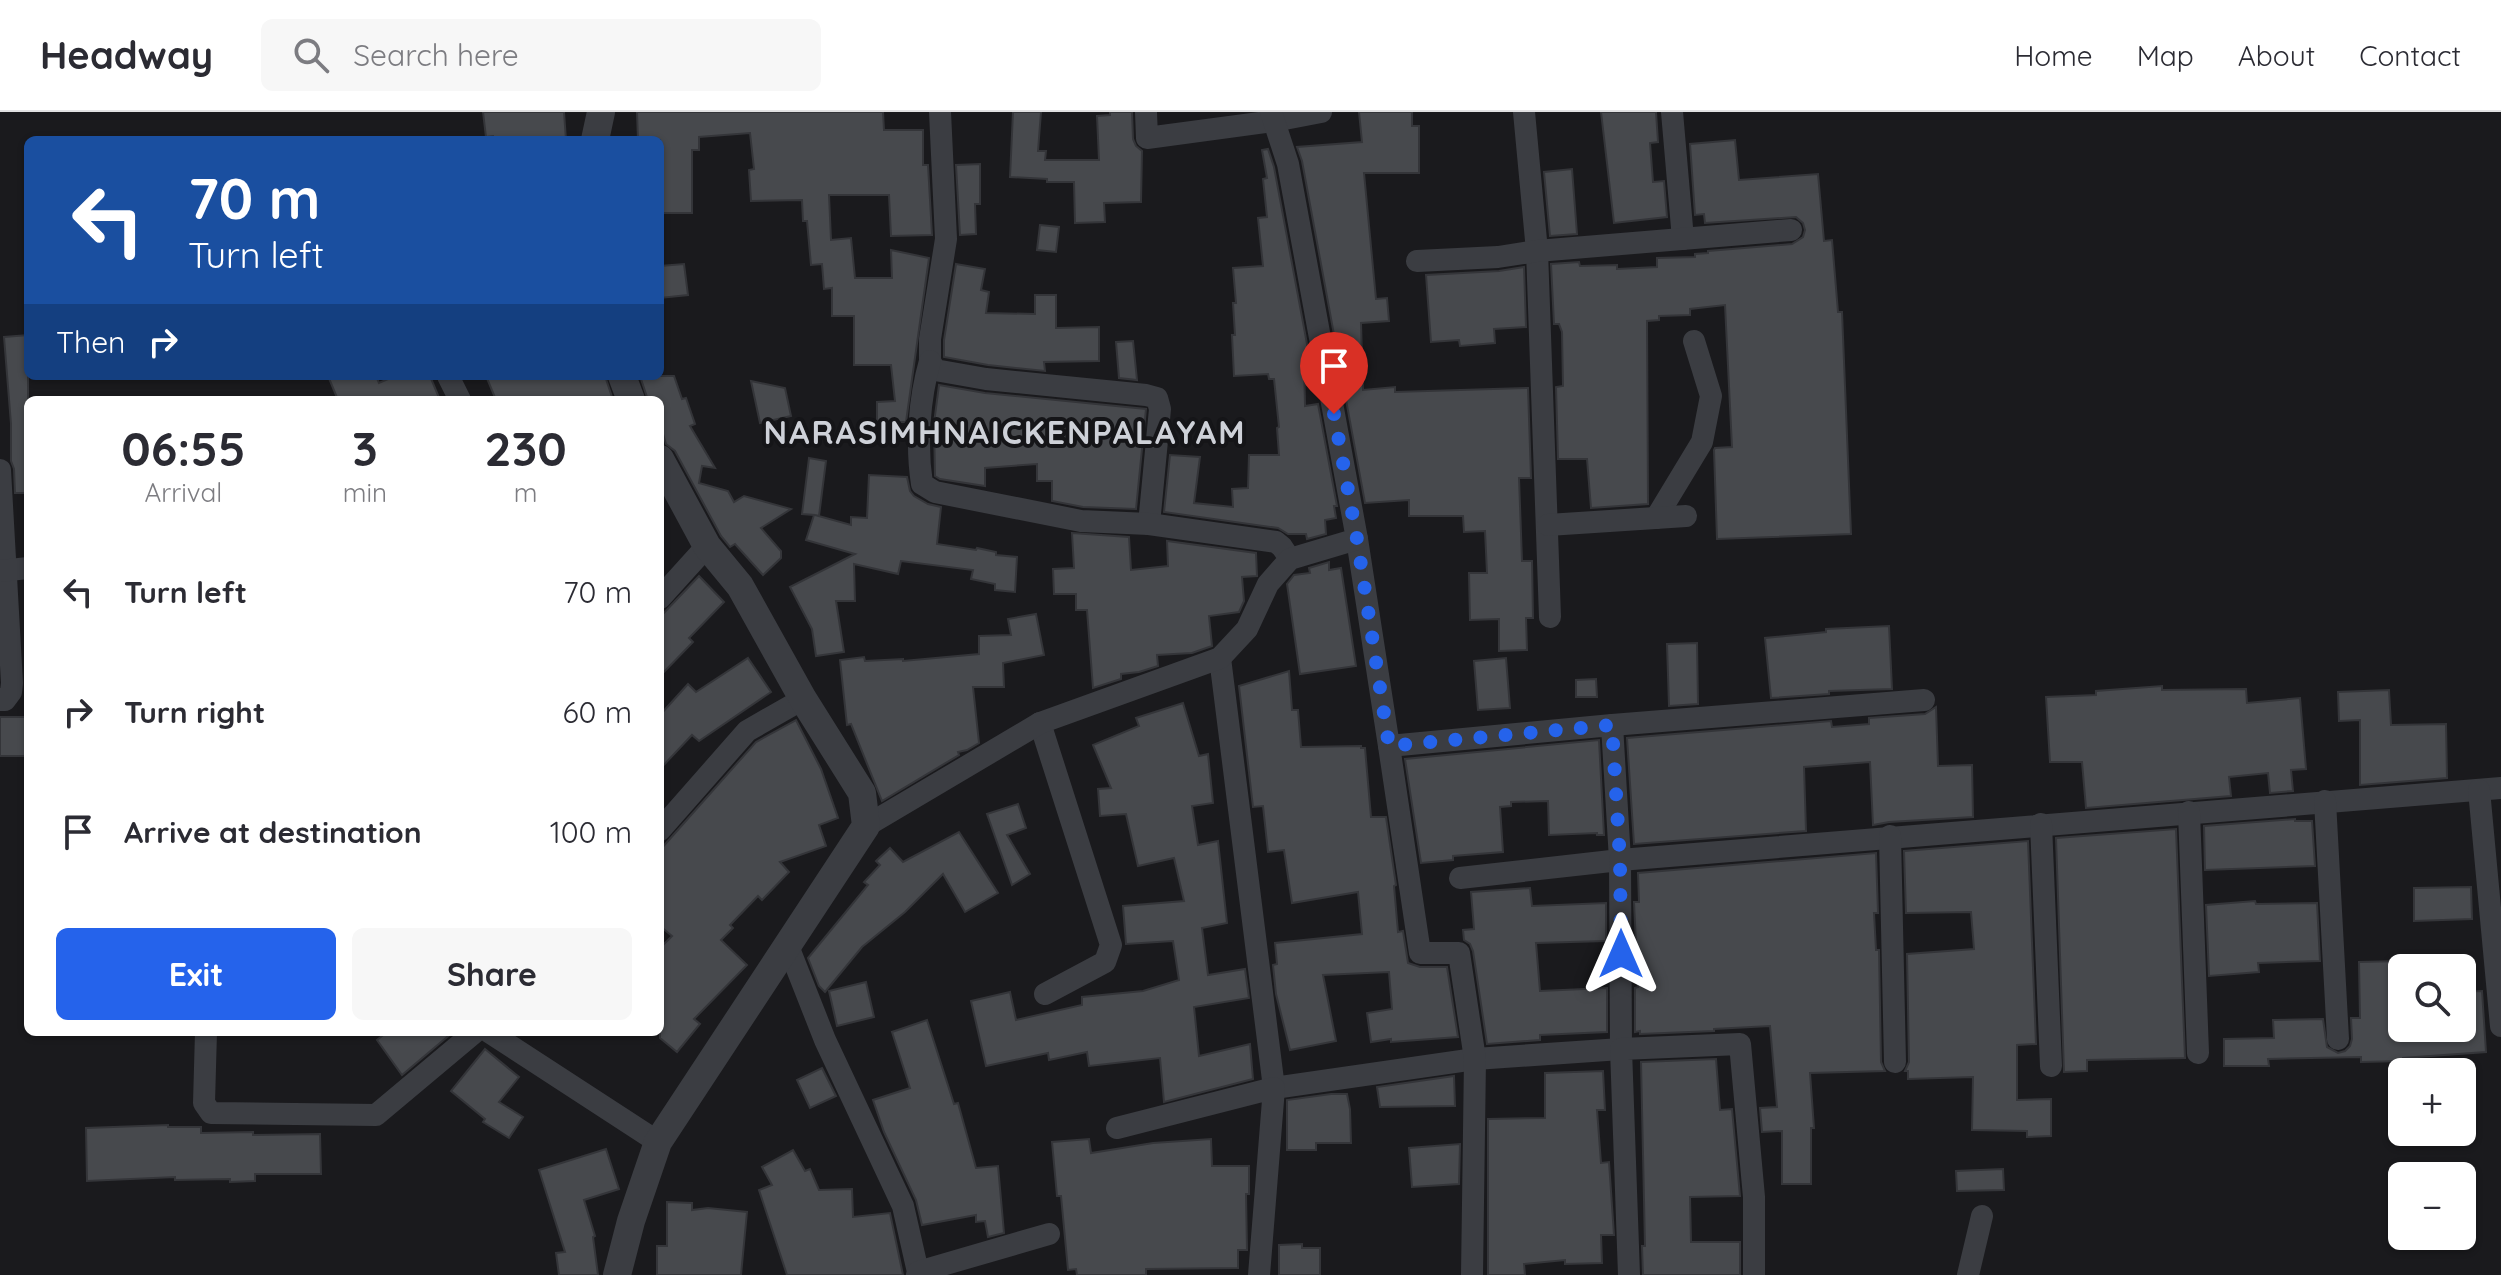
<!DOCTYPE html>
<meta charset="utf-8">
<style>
body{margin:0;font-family:Quicksand,sans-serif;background:#f7f7f7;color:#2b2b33;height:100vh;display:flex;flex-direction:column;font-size:30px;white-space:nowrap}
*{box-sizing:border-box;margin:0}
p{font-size:26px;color:#7c7c81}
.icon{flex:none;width:44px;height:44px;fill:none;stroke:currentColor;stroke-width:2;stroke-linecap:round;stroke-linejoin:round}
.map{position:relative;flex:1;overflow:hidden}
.side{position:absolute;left:24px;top:284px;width:640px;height:640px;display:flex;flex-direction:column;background:#fff;border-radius:12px;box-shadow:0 2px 6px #0004}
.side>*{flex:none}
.guide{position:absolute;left:24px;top:24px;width:640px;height:244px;border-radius:12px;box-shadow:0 2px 6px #0004;background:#1a4fa0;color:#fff;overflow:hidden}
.buttons{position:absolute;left:2388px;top:842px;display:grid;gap:16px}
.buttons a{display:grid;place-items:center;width:88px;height:88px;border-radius:12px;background:#fff;box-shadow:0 2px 6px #0004;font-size:40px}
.pin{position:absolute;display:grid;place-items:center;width:68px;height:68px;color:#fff;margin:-82px -34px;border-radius:50% 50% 50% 0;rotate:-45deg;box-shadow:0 0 8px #0007}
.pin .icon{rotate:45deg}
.me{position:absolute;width:88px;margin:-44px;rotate:0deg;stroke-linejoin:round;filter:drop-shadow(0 0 6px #0008)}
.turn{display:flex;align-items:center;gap:28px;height:168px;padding:0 32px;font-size:36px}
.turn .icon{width:104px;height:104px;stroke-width:2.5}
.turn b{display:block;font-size:56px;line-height:68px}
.then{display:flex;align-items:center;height:76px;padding:0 32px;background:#0003;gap:16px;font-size:30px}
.eta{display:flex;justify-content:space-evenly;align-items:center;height:136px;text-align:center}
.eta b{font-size:48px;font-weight:800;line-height:56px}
.button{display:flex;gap:16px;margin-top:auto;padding:16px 32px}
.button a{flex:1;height:92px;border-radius:12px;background:#2563eb;color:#fff;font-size:32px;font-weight:800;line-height:92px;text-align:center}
.button a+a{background:#f7f7f7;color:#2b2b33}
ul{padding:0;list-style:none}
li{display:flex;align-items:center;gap:24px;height:120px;padding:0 32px}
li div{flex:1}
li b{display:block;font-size:30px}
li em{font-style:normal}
header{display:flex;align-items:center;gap:48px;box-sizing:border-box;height:112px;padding:0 40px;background:#fff;border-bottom:2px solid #e1e1e2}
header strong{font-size:38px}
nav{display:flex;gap:44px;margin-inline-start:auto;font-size:28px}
.search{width:560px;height:72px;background:#f7f7f7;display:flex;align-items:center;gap:20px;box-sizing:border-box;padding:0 28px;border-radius:12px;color:#7c7c81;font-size:30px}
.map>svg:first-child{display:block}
.building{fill:#47494d;stroke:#343539;stroke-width:2}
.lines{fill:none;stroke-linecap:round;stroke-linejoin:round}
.minor{stroke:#3b3d42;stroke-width:22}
.tertiary{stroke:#3b3d42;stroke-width:28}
.route{stroke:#2563eb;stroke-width:14;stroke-dasharray:0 25.2}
.labels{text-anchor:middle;stroke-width:8;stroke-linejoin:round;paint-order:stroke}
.district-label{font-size:32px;font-weight:bold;letter-spacing:2px;fill:#ced1d8;stroke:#151518}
</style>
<header>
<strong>Headway</strong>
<div class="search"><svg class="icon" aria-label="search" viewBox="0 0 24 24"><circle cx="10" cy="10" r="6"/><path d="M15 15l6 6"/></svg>Search here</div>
<nav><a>Home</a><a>Map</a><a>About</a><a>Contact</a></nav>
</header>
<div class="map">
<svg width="2501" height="1163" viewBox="0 0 2501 1163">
<rect width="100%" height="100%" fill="#1a1a1d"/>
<g class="building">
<polygon points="483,0 564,0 566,28 494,28 493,24 486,25"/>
<polygon points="637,0 883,0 884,18 923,18 923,53 928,53 932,123 891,124 889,83 829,83 831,128 851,126 855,166 892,166 891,138 929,146 906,310 877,310 877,290 895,289 891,253 854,253 854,204 832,204 832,176 824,177 822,152 811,153 807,109 803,109 802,88 751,89 749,58 754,57 750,21 699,25 699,38 692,38 692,101 660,101 660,28 638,28"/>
<polygon points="1013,0 1041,0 1038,39 1046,39 1045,48 1099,48 1097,4 1110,3 1110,0 1132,0 1133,27 1136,34 1142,39 1141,90 1104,91 1105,110 1075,111 1074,70 1047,70 1047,67 1010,65"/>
<polygon points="1359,0 1412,0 1412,14 1419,14 1419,61 1364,61 1376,187 1387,186 1389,209 1361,211 1363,278 1395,275 1395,280 1528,276 1531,366 1519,366 1522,449 1532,449 1533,506 1526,506 1527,538 1499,539 1499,507 1470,508 1469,461 1487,461 1485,419 1464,420 1463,404 1409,404 1409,388 1365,391 1302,49 1297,35 1362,30"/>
<polygon points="1601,0 1656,0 1658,30 1650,31 1653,70 1664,69 1667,105 1614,111"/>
<polygon points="1735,28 1739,68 1818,62 1824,129 1832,128 1838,200 1842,200 1851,422 1717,427 1714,338 1715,336 1732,335 1725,193 1690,197 1690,203 1659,204 1659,208 1647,209 1648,392 1591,396 1587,347 1558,347 1556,275 1563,274 1562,220 1559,212 1554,212 1551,152 1579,150 1580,154 1617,153 1617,157 1657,155 1657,146 1695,145 1695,142 1708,141 1708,139 1792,132 1803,125 1805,118 1803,111 1796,105 1705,111 1704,102 1695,103 1690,32"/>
<polygon points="1268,37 1274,55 1310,248 1304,248 1305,294 1318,292 1337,394 1334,394 1336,406 1325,408 1326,422 1307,427 1306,422 1288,422 1278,416 1164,400 1170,343 1200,345 1194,391 1233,395 1232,377 1248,376 1249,343 1279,343 1277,316 1279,315 1274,267 1269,267 1268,262 1234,264 1232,223 1235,223 1233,191 1236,191 1233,156 1263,154 1258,106 1267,105 1263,67 1267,66 1262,38"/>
<polygon points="980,52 980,92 975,92 976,122 960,123 956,53"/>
<polygon points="1572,57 1577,122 1550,124 1544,60"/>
<polygon points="1040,113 1059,115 1056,140 1037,138"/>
<polygon points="684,152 688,183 660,186 660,154"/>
<polygon points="956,152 985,157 981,178 989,180 986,201 1035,202 1035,183 1056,183 1056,216 1099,215 1099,249 1044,250 1045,259 988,253 944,245 944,228"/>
<polygon points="1524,155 1526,215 1494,217 1495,231 1460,234 1459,228 1431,230 1426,163 1499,159"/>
<polygon points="28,223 28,381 15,381 14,357 11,349 11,312 4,225"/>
<polygon points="1133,229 1137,268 1119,266 1116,230"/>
<polygon points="328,264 376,264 379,271 395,264 430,264 440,288 338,288"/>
<polygon points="486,264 605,264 613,288 496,288"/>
<polygon points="640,264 674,264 682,287 686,286 695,312 690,314 715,356 702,354 699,371 728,379 734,390 744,384 791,397 761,416 781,439 781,446 763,463 735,432 730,435 721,424 675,339 666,332 660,312 660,288 648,288"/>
<polygon points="751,269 785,276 791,304 760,311"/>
<polygon points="939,273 985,281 1146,297 1136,397 1083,395 1052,389 1052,369 1037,369 1037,352 985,356 985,374 940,367 935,364 934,311"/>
<polygon points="809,346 826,349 819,404 815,403 851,413 851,405 867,406 869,363 907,365 910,379 914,384 928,392 941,395 937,432 976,438 977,436 996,440 996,443 1017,445 1015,480 995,478 995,472 971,467 973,458 901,449 898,462 854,452 855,489 836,489 844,540 816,544 812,517 790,475 855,442 806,428 814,403 802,402"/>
<polygon points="1072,421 1129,425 1131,458 1168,454 1167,429 1256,441 1257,464 1242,465 1244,489 1239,500 1209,504 1212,534 1192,541 1157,543 1158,554 1139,560 1121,562 1121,567 1093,576 1087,498 1076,498 1076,482 1054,482 1053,457 1074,456"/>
<polygon points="1329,450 1329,458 1341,456 1356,554 1300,562 1287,472 1294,463 1310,461 1309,456"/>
<polygon points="699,464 724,490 689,526 693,530 660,564 660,505"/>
<polygon points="1036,502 1044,543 1003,551 1004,575 973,575 979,631 967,638 958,640 959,643 882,689 851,612 847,613 840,548 864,545 865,549 903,547 903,549 979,542 979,524 1011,523 1008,507"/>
<polygon points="1889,514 1892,577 1829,579 1829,582 1771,586 1765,526 1826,520 1826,517"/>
<polygon points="1697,531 1698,592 1669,594 1667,532"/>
<polygon points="748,546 771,580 699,629 692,623 660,657 660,603 688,572 696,580"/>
<polygon points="1506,546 1510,596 1478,598 1474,549"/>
<polygon points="1289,559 1292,598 1298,598 1301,635 1361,634 1361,636 1365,636 1371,705 1386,705 1396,773 1394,774 1398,820 1403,819 1408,851 1420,855 1447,855 1458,925 1391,930 1391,927 1371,930 1367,901 1392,897 1389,860 1323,863 1336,929 1290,938 1276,882 1273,853 1277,852 1275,831 1362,822 1358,780 1292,791 1284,738 1268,740 1263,694 1253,695 1239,574"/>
<polygon points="1596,567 1597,585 1576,585 1576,568"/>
<polygon points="2162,574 2162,578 2246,577 2247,591 2300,586 2306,657 2291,658 2293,679 2270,681 2268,661 2229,665 2231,684 2086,696 2082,650 2050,650 2046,585 2096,583 2096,579"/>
<polygon points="2389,578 2391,613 2446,612 2447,666 2360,673 2360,608 2339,609 2338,580"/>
<polygon points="1183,591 1199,644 1208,642 1213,691 1192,694 1198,733 1218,729 1227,811 1202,816 1208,863 1245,857 1249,886 1194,895 1199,944 1250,932 1253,967 1164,990 1160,946 1089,954 1087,940 1049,948 1048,941 986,954 971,889 1010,880 1016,908 1082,893 1082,885 1143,879 1179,868 1173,829 1126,832 1123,794 1184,789 1174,746 1138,754 1126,702 1100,704 1098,677 1111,676 1093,633 1139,614 1136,606"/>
<polygon points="1936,595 1938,654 1972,653 1973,705 1889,710 1873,713 1870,650 1804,655 1806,719 1634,732 1627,626 1831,609 1832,615 1869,612 1869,606 1925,602"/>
<rect x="0" y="605" width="28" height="39"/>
<polygon points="796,608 821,657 838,706 819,713 826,734 780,750 789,760 762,788 758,784 730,813 733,816 721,828 747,853 694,907 700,912 677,940 660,926 660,836 672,824 660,814 660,738 756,630"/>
<polygon points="1599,628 1604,723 1597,723 1597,721 1549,723 1548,689 1511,690 1511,694 1500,695 1503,740 1453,744 1453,748 1421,751 1405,647"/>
<polygon points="1018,692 1026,716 1007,723 1030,762 1012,773 987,702"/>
<polygon points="2295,707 2295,709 2312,709 2315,754 2205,758 2204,714"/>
<polygon points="2176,717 2185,946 2087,948 2087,959 2064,960 2056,726"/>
<polygon points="959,720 998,781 965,800 943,762 905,800 862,835 825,880 819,874 808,846 868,773 864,770 880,753 876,749 890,736 903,750"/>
<polygon points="2028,729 2036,932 2017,933 2017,988 2051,987 2051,1024 2027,1025 2027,1019 1972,1018 1973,965 1908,967 1908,959 1905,959 1909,950 1907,842 1974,837 1971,800 1906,801 1904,739"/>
<polygon points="1876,741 1878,801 1874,801 1876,838 1879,838 1881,950 1885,959 1810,961 1814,1016 1811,1016 1811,1072 1782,1072 1782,1019 1762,1020 1760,996 1777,995 1770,914 1714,917 1714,919 1640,922 1640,919 1635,920 1635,876 1638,875 1634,790 1639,790 1638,761"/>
<polygon points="2471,775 2472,807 2414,809 2414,776"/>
<polygon points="1530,776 1532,794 1606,791 1606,829 1536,831 1540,879 1607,876 1607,920 1540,923 1540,928 1487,932 1473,839 1470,832 1464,828 1463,818 1474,817 1471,780"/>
<polygon points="2255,789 2256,792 2317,791 2320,849 2258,851 2259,860 2209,864 2206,793"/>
<polygon points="2401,849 2402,919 2462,916 2462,880 2482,879 2486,940 2403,946 2403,949 2361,950 2361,945 2268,947 2269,954 2224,954 2224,927 2274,926 2273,908 2323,907 2327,935 2338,941 2345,939 2350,934 2352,927 2351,906 2360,906 2359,850"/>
<polygon points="866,870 874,905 837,914 829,879"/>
<polygon points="927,908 954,992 958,991 976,1056 998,1054 1004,1121 988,1125 985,1109 976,1110 976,1103 922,1113 916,1088 884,1020 873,988 910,976 892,920"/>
<polygon points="387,920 453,920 402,963 377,928"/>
<polygon points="485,937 519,965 499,990 523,1005 509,1026 483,1010 485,1007 451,979"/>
<polygon points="1716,947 1720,998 1732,997 1740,1084 1690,1085 1691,1130 1740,1130 1740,1163 1643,1163 1642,1134 1645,1134 1641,950"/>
<polygon points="822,956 836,984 810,996 797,968"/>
<polygon points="1603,959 1605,998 1597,998 1601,1051 1609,1050 1614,1123 1601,1123 1602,1151 1565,1152 1565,1148 1524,1152 1525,1163 1488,1163 1488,1007 1545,1006 1545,961"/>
<polygon points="1454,964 1455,994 1380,995 1377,975"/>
<polygon points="1331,982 1347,982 1350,997 1351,1031 1316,1031 1316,1038 1287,1038 1287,988"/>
<polygon points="168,1013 168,1015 201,1015 201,1021 253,1020 253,1023 320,1022 321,1062 255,1062 255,1069 230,1070 230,1067 175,1068 175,1065 87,1069 86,1016"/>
<polygon points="1089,1027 1091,1041 1153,1031 1211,1027 1212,1054 1249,1054 1249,1082 1246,1082 1247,1138 1238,1138 1238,1156 1146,1157 1146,1163 1077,1163 1076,1157 1068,1158 1061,1084 1057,1084 1052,1030"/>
<polygon points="1460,1032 1459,1072 1412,1075 1409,1036"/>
<polygon points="606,1037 619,1077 584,1088 595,1124 593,1125 598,1163 559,1163 556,1141 565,1140 539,1058"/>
<polygon points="793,1038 805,1059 810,1057 819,1078 852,1077 853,1105 890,1101 903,1163 787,1163 759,1078 772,1073 762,1055"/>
<polygon points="2003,1057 2004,1078 1957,1079 1956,1059"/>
<polygon points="667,1090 692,1091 692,1098 708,1096 747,1100 741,1163 657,1163 657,1134 667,1134"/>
<polygon points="1302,1132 1302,1136 1320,1136 1320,1163 1279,1163 1279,1133"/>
</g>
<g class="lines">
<g class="minor">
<polyline points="940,0 946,127 930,227 930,249 935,258 986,267 1146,283 1157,286 1160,297 1149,412"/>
<polyline points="1146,0 1147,26 1274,9 1276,0"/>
<polyline points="1524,0 1537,139 1550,505"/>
<polyline points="1672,0 1683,127"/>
<polyline points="1274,9 1321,0"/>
<polyline points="1417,149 1498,145 1537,139 1791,118"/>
<path d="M930,249C919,287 916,333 922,372L935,380L1081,409L1149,412L1276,430L1282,435L1290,447"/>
<polyline points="448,264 460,288"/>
<polyline points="0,358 12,571 11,580 5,588 0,588"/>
<polyline points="1656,406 1702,330 1711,284 1694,229"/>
<polyline points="1548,413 1686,404"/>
<polyline points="1357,427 1389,634 1612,613 1620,748 1460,766"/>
<polyline points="0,459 28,456"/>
<polyline points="660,486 707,434"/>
<polyline points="1220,546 1274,976 1475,947 1621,937 1620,748 2501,676"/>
<polyline points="1040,611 1111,833 1105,850 1045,882"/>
<polyline points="1612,613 1924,588"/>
<polyline points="1389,634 1420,841 1459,841 1475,947 1472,1163"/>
<polyline points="2479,678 2501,914"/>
<polyline points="2325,689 2338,927"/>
<polyline points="2189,700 2198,941"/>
<polyline points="2041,712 2051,954"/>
<polyline points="866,714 1040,611 1220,546 1247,517 1268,472 1290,447 1357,427 1288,52 1271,0"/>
<polyline points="660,718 747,619 803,587"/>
<polyline points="1890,724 1895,950"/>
<polyline points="788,834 825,928 903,1094 918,1160 917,1163"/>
<polyline points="206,920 204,991 211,1001 376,1003 475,920"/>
<polyline points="489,920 658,1030"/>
<polyline points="1117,1016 1274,976 1259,1163"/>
<polyline points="918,1160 1049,1122"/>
<polyline points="1629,1163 1621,937 1740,932 1754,1085 1754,1163"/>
<polyline points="1968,1163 1982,1104"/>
</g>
<g class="tertiary">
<polyline points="595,28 601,0"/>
<polyline points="622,264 631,288"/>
<polyline points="617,1163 631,1109 658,1030 866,714 862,681 803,587 740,474 707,434 660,347"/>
</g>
</g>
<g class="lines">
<polyline class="route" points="1334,302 1357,427 1389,634 1612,613 1620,748 1621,842"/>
</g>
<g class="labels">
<g class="district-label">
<text x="1005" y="332">NARASIMHNAICKENPALAYAM</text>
</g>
</g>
</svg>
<div class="buttons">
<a><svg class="icon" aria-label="search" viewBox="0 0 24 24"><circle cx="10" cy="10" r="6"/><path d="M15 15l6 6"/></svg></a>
<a>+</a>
<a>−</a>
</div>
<div class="pin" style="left:1334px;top:302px;background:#d93025"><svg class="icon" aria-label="arrive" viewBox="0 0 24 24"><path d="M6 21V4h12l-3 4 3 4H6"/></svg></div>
<svg class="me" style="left:1621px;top:842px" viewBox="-20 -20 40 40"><path d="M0-17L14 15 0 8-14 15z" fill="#2563eb" stroke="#fff" stroke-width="4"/></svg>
<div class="guide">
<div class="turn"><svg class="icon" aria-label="left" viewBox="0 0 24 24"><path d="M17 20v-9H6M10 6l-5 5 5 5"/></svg><div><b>70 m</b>Turn left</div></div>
<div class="then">Then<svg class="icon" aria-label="right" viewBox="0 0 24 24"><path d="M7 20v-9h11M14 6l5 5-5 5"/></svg></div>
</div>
<section class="side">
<div class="eta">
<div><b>06:55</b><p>Arrival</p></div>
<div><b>3</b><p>min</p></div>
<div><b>230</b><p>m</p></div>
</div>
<ul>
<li><svg class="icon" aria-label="left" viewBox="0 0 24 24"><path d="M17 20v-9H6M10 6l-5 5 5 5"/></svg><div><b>Turn left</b></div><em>70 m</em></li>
<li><svg class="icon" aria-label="right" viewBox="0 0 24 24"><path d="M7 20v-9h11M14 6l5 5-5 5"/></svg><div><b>Turn right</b></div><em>60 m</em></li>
<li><svg class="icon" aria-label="arrive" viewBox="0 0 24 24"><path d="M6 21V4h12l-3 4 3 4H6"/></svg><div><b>Arrive at destination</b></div><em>100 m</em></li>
</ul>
<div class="button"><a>Exit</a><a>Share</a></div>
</section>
</div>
